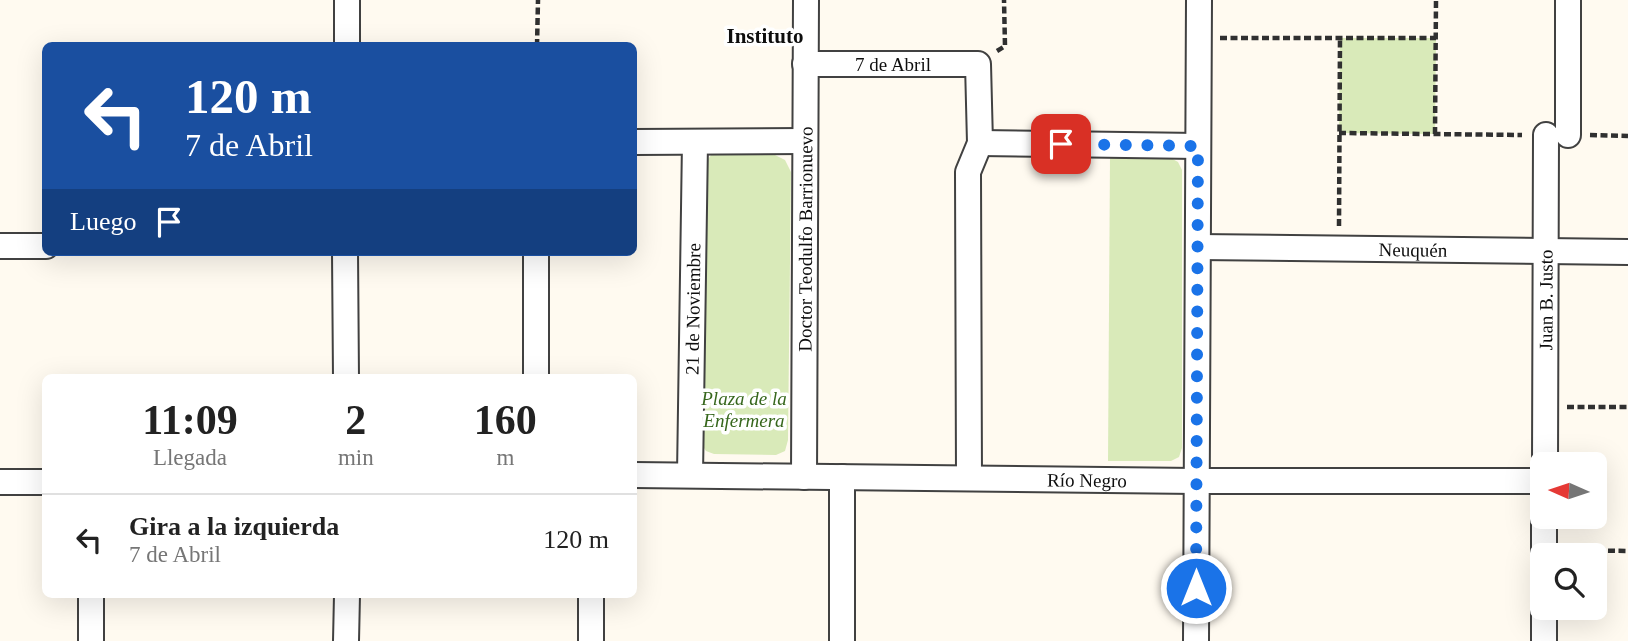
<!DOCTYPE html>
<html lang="es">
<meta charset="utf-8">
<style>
body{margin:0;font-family:Georgia,serif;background:#f6f6f6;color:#222;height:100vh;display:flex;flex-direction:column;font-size:26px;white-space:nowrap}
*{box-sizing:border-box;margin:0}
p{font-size:23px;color:#767676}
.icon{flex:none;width:38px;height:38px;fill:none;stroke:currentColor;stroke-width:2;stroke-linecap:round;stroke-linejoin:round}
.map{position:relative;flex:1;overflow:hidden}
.details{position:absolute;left:42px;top:374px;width:595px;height:224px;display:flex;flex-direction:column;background:#fff;border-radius:10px;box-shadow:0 7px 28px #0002}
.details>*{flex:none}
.guide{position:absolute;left:42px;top:42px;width:595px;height:214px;border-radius:10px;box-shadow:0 7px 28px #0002;background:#1a4fa0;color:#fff;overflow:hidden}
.needle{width:46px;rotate:273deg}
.fabs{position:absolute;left:1530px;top:452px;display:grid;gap:14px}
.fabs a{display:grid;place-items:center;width:77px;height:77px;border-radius:10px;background:#fff;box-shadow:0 7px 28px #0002;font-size:35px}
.pin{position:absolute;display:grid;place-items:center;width:60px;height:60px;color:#fff;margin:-30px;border-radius:14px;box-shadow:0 4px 10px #0006}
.me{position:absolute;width:77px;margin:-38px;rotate:0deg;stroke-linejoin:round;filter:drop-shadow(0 0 5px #0008)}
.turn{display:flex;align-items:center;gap:24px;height:147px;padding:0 28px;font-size:32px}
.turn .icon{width:91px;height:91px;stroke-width:2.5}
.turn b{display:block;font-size:49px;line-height:60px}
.then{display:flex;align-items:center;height:66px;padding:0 28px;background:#0003;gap:14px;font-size:26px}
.eta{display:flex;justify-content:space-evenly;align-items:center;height:119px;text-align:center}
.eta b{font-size:42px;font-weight:600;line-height:49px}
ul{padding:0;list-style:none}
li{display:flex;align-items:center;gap:21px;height:91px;padding:0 28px;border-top:2px solid #e0e0e0}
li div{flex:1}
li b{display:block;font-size:26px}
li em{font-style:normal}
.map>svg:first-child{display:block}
.green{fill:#d9eab9}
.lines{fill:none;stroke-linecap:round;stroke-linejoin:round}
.minor-casing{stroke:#414141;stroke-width:28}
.path{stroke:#303030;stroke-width:4.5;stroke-dasharray:7 3.5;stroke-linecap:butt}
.minor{stroke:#fff;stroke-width:24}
.route{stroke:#1a73e8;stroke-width:12;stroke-dasharray:0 21.6}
.labels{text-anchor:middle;stroke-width:7;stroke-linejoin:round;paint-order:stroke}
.street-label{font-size:19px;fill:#0e0e0e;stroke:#fff}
.park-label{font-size:19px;font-style:italic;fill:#37671d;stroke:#fff}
.neighbourhood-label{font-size:21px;font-weight:bold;fill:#0e0e0e;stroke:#fff}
</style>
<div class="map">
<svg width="1628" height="641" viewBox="0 0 1628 641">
<rect width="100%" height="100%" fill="#fffaf0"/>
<g class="green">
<polygon points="1340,38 1436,38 1435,134 1339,133"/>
<polygon points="771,153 785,160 791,172 788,440 785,451 776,455 714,454 706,451 700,442 703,165 712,154"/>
<polygon points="1110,156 1169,157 1178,162 1182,170 1182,448 1179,457 1171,461 1108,461"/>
</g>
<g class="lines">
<g class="minor-casing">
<g id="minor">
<polyline points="347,46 347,0"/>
<path id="s1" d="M805,64H978L980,143L968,172L969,478"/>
<polyline points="1568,135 1568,0"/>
<polyline points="634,142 805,141"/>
<polyline points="980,143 1198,146"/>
<polyline points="0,246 46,246"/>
<path id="s2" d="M1198,247L1628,252"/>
<polyline points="345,252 346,378"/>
<polyline points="536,378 536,252"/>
<path id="s3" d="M1545,464L1546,135"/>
<path id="s4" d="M634,475L1196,481H1542"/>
<path id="s5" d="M690,475L695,142"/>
<path id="s6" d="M804,477L806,0"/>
<polyline points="0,482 46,482"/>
<polyline points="1544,555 1544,516"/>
<polyline points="91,641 91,595"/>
<polyline points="346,641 347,595"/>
<polyline points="591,641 591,595"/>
<polyline points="842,641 842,477"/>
<polyline points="1196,641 1199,0"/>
<polyline points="1544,641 1544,607"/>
</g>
</g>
<g class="path">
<polyline points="1220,38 1436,38"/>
<polyline points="537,46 538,0"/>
<polyline points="997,51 1005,46 1004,0"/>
<polyline points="1339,133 1522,135"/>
<polyline points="1435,134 1436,0"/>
<polyline points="1590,135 1628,136"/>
<polyline points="1339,226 1340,38"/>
<polyline points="1567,407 1628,407"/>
<polyline points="1566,550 1628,551"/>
</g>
<use href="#minor" class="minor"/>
</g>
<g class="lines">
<polyline class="route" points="1061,144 1198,146 1196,588"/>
</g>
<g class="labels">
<g class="street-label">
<text dy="7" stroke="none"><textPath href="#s1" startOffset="88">7 de Abril</textPath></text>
<text dy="7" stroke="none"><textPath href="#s6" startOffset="238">Doctor Teodulfo Barrionuevo</textPath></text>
<text dy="7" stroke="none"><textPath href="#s2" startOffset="215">Neuquén</textPath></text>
<text dy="7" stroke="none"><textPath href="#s3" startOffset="164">Juan B. Justo</textPath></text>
<text dy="7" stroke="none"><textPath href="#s5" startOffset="166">21 de Noviembre</textPath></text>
<text dy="7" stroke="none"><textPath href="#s4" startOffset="453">Río Negro</textPath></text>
</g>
<g class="park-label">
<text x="744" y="405">Plaza de la<tspan x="744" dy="22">Enfermera</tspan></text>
</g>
<g class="neighbourhood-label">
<text x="765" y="43">Instituto</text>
</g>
</g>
</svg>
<div class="fabs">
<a><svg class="needle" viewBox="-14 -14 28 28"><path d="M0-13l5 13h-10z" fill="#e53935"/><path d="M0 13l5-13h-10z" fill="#767676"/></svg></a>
<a><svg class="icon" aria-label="search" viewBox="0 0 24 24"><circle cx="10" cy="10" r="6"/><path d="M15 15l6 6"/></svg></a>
</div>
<div class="pin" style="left:1061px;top:144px;background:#d93025"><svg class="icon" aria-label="arrive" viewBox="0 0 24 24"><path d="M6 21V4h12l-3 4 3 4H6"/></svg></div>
<svg class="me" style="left:1196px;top:588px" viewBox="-20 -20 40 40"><circle r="17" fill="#1a73e8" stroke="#fff" stroke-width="3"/><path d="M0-11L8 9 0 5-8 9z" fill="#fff"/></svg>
<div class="guide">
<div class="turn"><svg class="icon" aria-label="left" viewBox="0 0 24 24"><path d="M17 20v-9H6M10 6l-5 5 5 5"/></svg><div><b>120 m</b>7 de Abril</div></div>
<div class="then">Luego<svg class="icon" aria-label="arrive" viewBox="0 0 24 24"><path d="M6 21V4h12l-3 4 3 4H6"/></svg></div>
</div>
<section class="details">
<div class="eta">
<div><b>11:09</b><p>Llegada</p></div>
<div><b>2</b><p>min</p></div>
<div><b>160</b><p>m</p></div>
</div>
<ul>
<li><svg class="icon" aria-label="left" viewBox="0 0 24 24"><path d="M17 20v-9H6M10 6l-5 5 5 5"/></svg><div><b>Gira a la izquierda</b><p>7 de Abril</p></div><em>120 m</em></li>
</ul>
</section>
</div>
